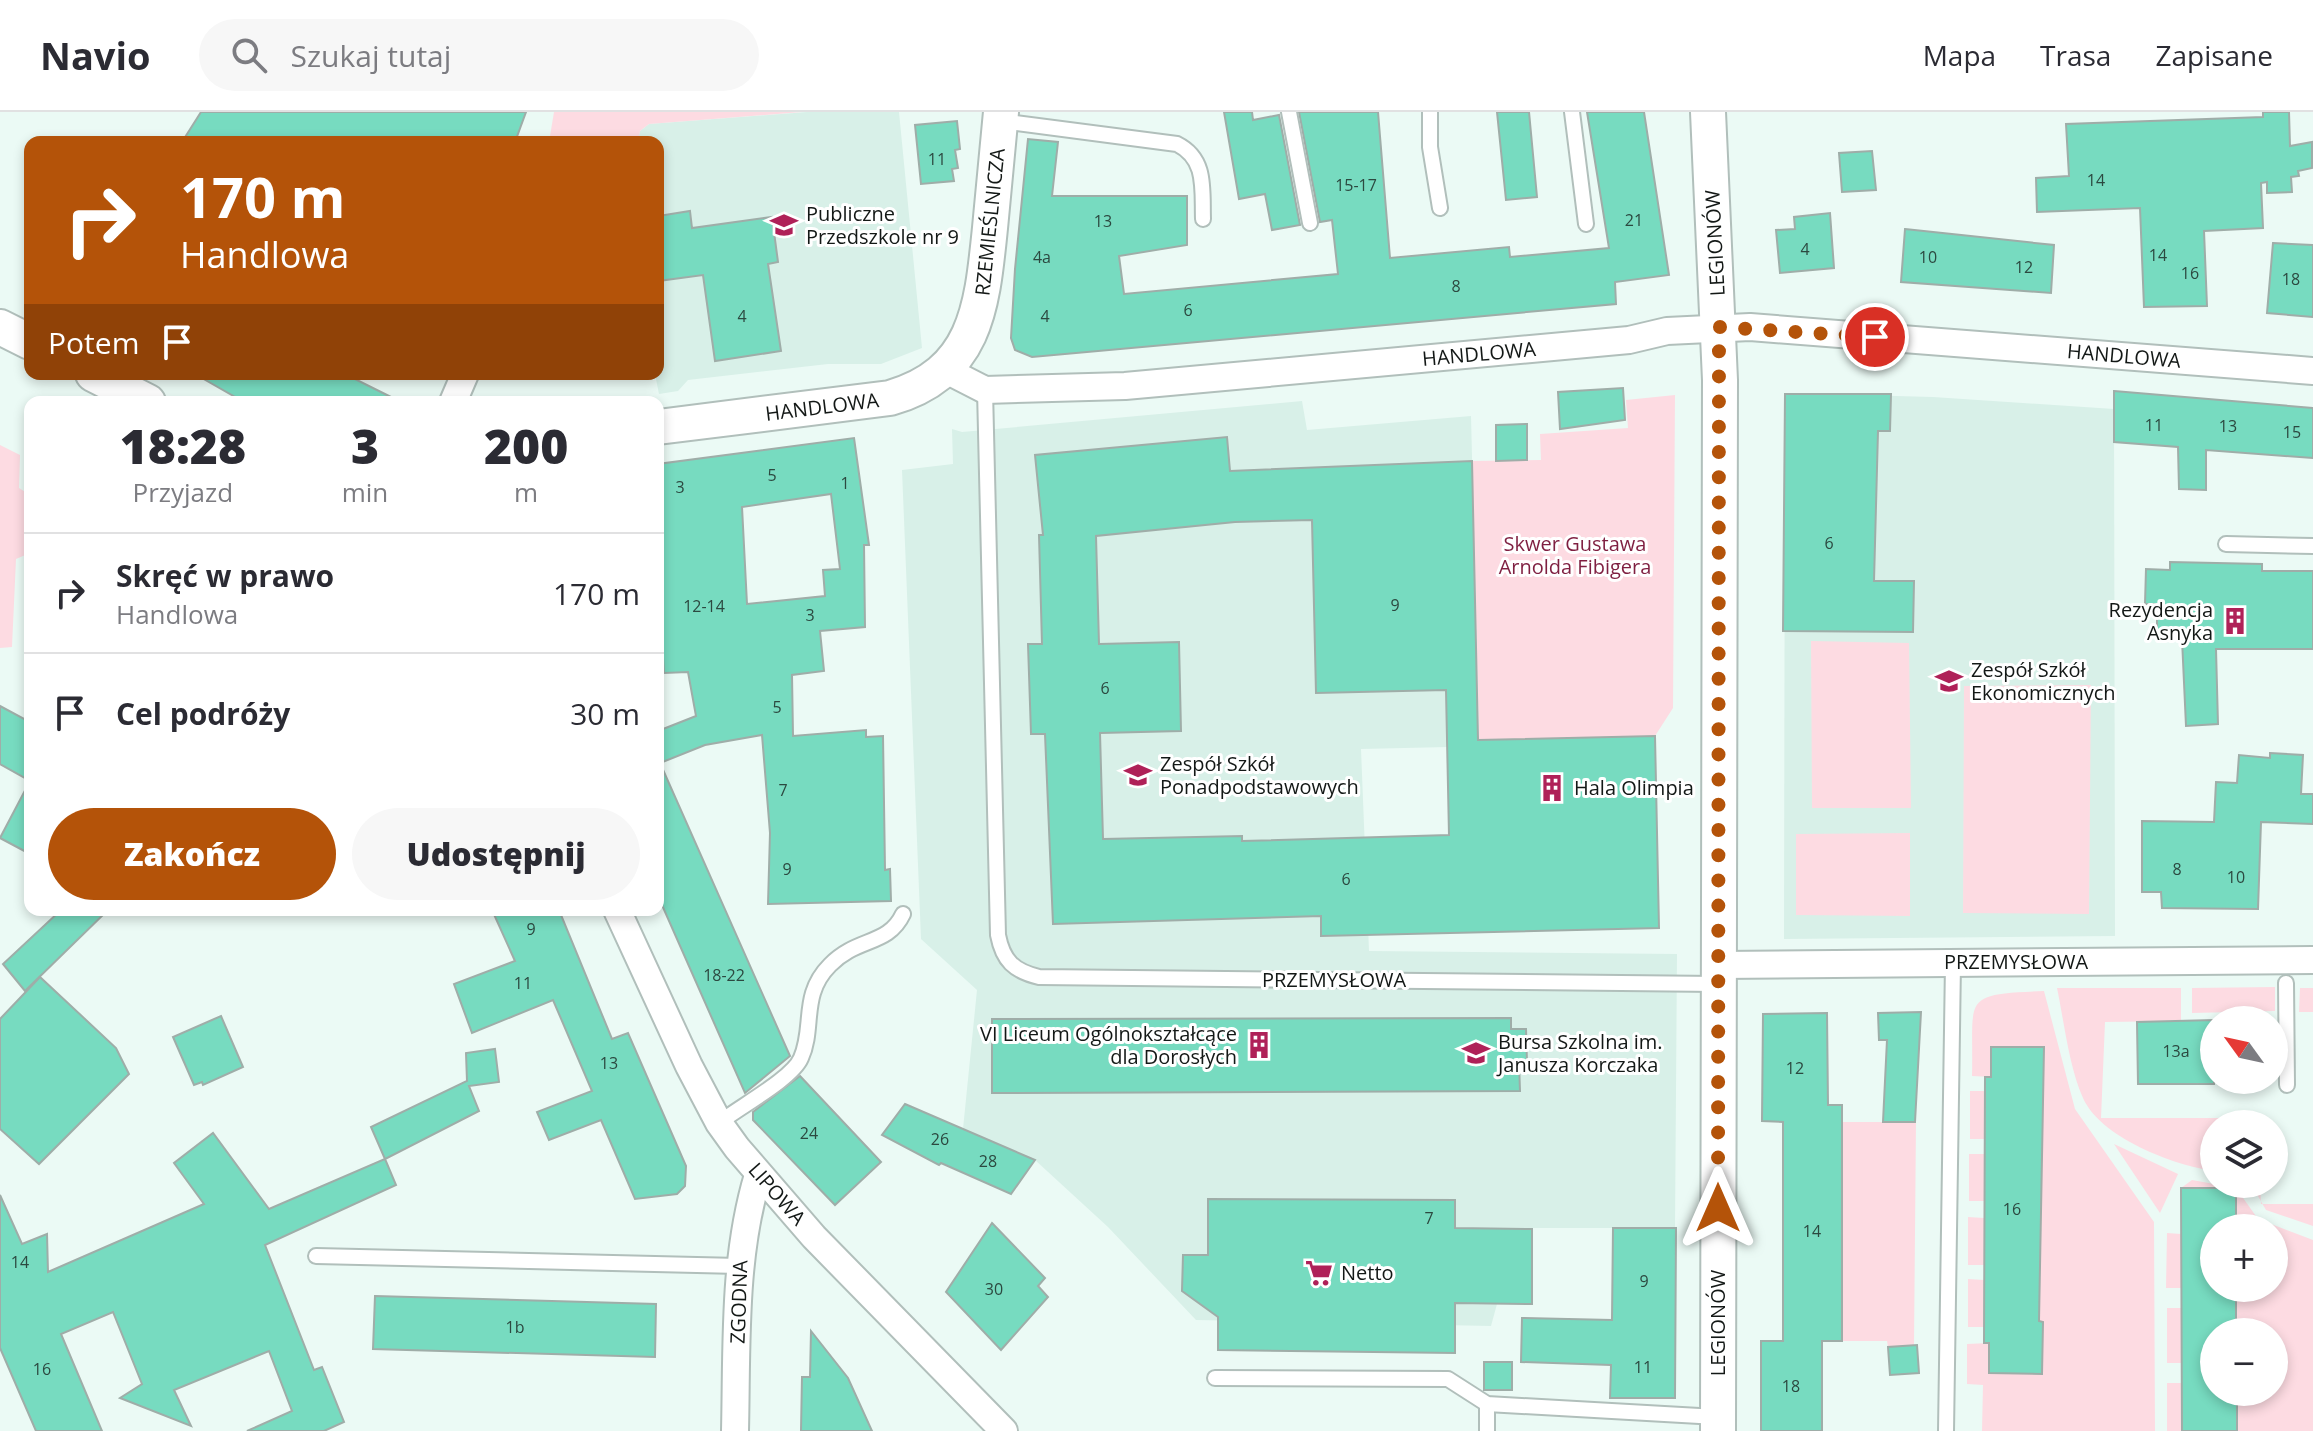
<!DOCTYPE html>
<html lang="pl">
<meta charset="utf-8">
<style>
body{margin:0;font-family:"Open Sans",sans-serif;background:#f7f7f7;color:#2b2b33;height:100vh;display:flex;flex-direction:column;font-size:30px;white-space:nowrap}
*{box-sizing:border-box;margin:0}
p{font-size:26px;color:#7c7c81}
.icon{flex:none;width:44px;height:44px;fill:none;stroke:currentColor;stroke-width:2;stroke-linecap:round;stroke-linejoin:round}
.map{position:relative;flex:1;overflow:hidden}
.details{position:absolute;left:24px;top:284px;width:640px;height:520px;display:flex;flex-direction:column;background:#fff;border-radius:16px;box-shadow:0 4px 12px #0003}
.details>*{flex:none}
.banner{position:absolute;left:24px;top:24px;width:640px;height:244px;border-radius:16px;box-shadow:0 4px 12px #0003;background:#b45309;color:#fff;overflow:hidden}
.needle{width:52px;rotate:303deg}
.controls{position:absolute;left:2200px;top:894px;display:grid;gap:16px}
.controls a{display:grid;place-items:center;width:88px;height:88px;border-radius:50%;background:#fff;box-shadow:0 4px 12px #0003;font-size:40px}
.pin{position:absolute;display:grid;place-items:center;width:68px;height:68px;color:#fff;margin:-34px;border:4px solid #fff;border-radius:50%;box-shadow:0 2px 8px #0007}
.me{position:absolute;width:88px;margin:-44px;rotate:0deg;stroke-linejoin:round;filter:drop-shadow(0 0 6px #0008)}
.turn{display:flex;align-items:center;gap:28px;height:168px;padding:0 24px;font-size:36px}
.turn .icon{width:104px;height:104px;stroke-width:2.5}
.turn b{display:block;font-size:56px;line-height:68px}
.then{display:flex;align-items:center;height:76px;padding:0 24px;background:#0003;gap:16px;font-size:30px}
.eta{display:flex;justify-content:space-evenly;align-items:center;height:136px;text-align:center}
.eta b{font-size:48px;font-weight:800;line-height:56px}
.button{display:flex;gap:16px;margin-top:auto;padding:16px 24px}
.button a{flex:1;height:92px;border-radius:48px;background:#b45309;color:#fff;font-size:32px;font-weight:800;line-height:92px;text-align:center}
.button a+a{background:#f7f7f7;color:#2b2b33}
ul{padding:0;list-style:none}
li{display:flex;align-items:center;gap:24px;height:120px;padding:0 24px;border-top:2px solid #e1e1e2}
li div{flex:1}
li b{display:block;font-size:30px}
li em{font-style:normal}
header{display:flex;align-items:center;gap:48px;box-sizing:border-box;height:112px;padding:0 40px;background:#fff;border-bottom:2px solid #e1e1e2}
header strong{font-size:38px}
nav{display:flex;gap:44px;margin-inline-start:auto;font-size:28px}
.search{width:560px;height:72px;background:#f7f7f7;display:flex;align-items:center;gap:20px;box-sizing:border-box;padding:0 28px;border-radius:44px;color:#7c7c81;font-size:30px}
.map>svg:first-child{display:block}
.built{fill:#d8f0e8}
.green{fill:#fddbe2}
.building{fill:#77dbc0;stroke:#9fada8;stroke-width:2;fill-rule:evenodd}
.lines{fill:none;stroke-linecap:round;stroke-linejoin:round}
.service-casing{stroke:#b1bfbb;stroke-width:18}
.minor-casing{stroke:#b1bfbb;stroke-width:30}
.tertiary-casing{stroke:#b1bfbb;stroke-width:38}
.service{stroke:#fff;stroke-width:14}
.minor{stroke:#fff;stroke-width:26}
.tertiary{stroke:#fff;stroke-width:34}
.route{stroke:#b45309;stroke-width:14;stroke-dasharray:0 25.2}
.labels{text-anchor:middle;stroke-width:6;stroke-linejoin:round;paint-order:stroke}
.number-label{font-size:16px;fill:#2c4940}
.poi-label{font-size:20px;fill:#131816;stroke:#fff;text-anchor:start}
.street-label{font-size:20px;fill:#131816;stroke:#fff}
.park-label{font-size:20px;fill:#7f1f41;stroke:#fff}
</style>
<header>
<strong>Navio</strong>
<div class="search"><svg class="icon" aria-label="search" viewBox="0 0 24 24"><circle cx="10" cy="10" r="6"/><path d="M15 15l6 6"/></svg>Szukaj tutaj</div>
<nav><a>Mapa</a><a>Trasa</a><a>Zapisane</a></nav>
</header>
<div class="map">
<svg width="2313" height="1319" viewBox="0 0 2313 1319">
<rect width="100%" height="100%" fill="#ebfaf5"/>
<g class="built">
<polygon points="807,0 899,0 922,236 881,252 828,252 688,268 678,279 659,282 655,262 658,262 658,30 638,30 640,19 649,12"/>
<polygon points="1785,281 1933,285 2114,297 2115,824 1784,827"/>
<polygon points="1302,289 1307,318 1471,304 1479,628 1448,628 1448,635 1361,637 1369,839 1677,842 1675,1116 1496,1116 1497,1192 1491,1214 1196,1208 1108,1115 1035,1048 963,1017 977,878 921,827 902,358 953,352 952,317 962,320"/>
</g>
<g class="green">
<polygon points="554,0 802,0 649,12 640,19 638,30 549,30"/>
<polygon points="1675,283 1673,596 1655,624 1479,628 1472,349 1541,348 1540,322 1628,316 1626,288"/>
<polygon points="0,333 20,343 19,376 30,383 30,441 16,447 12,535 0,536"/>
<polygon points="1811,529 1909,531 1911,696 1812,696"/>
<polygon points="2091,573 2089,802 1963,801 1964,574"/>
<polygon points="1910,721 1910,804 1796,803 1796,722"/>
<polygon points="2275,875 2275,899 2192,901 2192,876"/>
<path d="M2057,876H2181V909L2105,910L2101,1006H2260V1012H2214V1059C2173,1053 2101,1026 2083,986C2069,955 2064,909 2057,876Z"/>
<polygon points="2300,876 2313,876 2313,900 2299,900"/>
<path d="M2044,879L2075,997L2154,1110L2155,1319H1982L1983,1273L1967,1272V1232L1989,1231V1261H2042L2043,1210L2039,1209L2044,936L1992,935L1991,965L1972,964C1974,885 1959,882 2044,879Z"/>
<polygon points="1970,979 1986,979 1985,1027 1970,1027"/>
<polygon points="1842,1010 1916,1010 1914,1233 1888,1235 1887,1229 1842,1229"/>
<polygon points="2114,1032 2178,1062 2160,1101"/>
<rect x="1969" y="1042" width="16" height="47"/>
<polygon points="2192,1068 2236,1076 2258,1107 2313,1128 2313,1319 2237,1319 2237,1280 2274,1280 2274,1220 2236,1220 2236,1176 2274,1176 2274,1116 2236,1116 2235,1076 2181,1076"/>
<polygon points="2251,1072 2260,1072 2261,1092 2313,1092 2313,1114 2266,1098"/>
<polygon points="1968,1105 1984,1106 1984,1153 1968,1153"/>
<polygon points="2167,1121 2181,1122 2181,1176 2166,1176"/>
<polygon points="1968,1167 1984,1168 1984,1215 1968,1215"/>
<polygon points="2167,1196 2181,1196 2182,1251 2167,1251"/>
<rect x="2167" y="1271" width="15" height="48"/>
</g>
<g class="building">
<polygon points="201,0 526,0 515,30 182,30"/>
<polygon points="1224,0 1252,0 1253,8 1279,3 1300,113 1272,118 1265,82 1239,87"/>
<polygon points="1299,0 1378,0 1390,146 1509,135 1510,145 1609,136 1587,0 1644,0 1669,163 1615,170 1616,192 1032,245 1015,238 1011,226 1015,157 1028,27 1058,30 1052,84 1187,84 1187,133 1119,144 1124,182 1338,162 1332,108 1320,110"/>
<polygon points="1497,0 1529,0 1537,85 1506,88"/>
<polygon points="2263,0 2289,0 2290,34 2312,30 2312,56 2298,59 2299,64 2291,65 2292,80 2267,81 2267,70 2261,71 2263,116 2204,119 2207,194 2144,195 2140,96 2037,100 2036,66 2069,64 2066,12 2263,5"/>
<polygon points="957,9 960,37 955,38 958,56 952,57 954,69 921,72 915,13"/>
<polygon points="1872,39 1876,78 1842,80 1839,41"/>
<polygon points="690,99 692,116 772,105 778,150 768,152 781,239 715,249 703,163 658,169 658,104"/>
<polygon points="1830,101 1834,156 1780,161 1776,118 1795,117 1794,105"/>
<polygon points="1905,117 2054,133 2051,181 1901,170"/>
<polygon points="2273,131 2313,133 2313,205 2267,201"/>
<polygon points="195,262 345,262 401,290 244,290"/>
<polygon points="1623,276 1625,308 1560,317 1558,280"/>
<polygon points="2114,279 2313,296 2313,346 2206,338 2206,378 2179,377 2178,335 2114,330"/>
<polygon points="1785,282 1891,282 1890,319 1878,319 1874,469 1914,469 1913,520 1783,519"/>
<polygon points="1527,312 1527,348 1496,349 1496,313"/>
<path d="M1227,325L1230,359L1472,349L1478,628L1655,624L1659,816L1321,824V804L1053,812L1045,622H1031L1028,532H1042L1039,423H1043L1035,343ZM1312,408L1316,581L1446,578L1449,723L1242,729V724L1103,727L1100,621L1181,619L1179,530L1099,532L1096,424L1235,410Z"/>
<path d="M854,326L869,433H864L865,515L820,519L824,559L792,563L793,624L866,618V625L883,624L885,758L890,757L891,789L768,792L770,721L762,623L705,633L660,651L790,944L745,981L658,784V619L696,604L688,560L664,561L658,465V352ZM831,382L840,457L823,458L825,484L747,492L742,395Z"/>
<polygon points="2170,450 2262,452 2262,459 2313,459 2313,537 2216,537 2218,612 2186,614 2182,527 2157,527 2157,492 2145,492 2146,457 2170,458"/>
<polygon points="0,594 30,610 30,742 0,726 30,669 0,652"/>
<polygon points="2270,641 2303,643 2301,682 2313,682 2313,712 2261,710 2258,797 2162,796 2161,780 2142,780 2142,709 2214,710 2216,670 2237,671 2239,643 2270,646"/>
<polygon points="61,798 108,798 25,879 3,852"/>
<polygon points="492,798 559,798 612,927 628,921 686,1054 685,1074 677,1082 635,1087 601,1008 549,1028 537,1000 592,979 553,888 472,921 454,872 515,849"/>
<polygon points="40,865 116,936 129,962 39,1052 0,1017 0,907"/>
<polygon points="1921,900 1915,1010 1883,1010 1887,928 1879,928 1878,901"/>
<polygon points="1827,901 1828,993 1842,993 1842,1229 1822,1229 1822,1319 1761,1319 1761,1229 1783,1229 1783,1010 1762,1009 1763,902"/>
<polygon points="221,904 243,955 203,973 202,970 194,973 173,925"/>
<polygon points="1511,906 1511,917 1526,917 1527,950 1519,950 1520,979 992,981 992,907"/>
<polygon points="2214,908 2214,972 2138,972 2137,910"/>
<polygon points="1991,935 2044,935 2039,1209 2043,1210 2042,1262 1989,1261 1989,1231 1984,1231 1985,965 1991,965"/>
<polygon points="495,937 499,970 469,974 479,999 385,1047 396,1073 265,1133 314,1258 322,1255 344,1310 324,1319 247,1319 292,1299 269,1239 174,1278 191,1314 120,1286 142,1272 113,1200 61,1222 102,1319 36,1319 0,1236 0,1083 22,1132 47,1122 48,1160 204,1092 174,1051 213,1021 269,1097 385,1047 371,1015 467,969 466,941"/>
<polygon points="800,964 881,1050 835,1093 753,1008 753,1000"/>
<polygon points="905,992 1035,1048 1011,1082 941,1051 939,1053 882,1023"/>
<polygon points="2181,1076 2236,1076 2236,1116 2214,1116 2214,1176 2236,1176 2236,1220 2214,1220 2214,1280 2237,1280 2237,1319 2182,1319"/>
<polygon points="1208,1087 1455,1088 1455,1116 1532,1117 1532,1192 1455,1191 1455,1241 1218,1238 1218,1205 1182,1179 1183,1143 1208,1143"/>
<polygon points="992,1111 1045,1166 1038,1174 1048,1185 1001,1238 946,1180"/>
<polygon points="1613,1116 1676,1116 1675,1286 1610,1286 1611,1253 1521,1250 1522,1206 1612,1208"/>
<polygon points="375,1184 656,1192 655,1245 373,1237"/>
<polygon points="811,1219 848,1266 872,1319 801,1319 802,1265 810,1265"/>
<polygon points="1917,1233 1919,1261 1890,1263 1888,1235"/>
<rect x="1484" y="1250" width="28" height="28"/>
</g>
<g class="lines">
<g class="service-casing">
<g id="service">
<polyline points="1289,0 1310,111"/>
<polyline points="1430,0 1430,35 1440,96"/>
<polyline points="1572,0 1586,112"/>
<path d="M1001,9L1177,32C1207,47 1202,77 1203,107"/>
<path d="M985,278L998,823C1003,849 1014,859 1039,865L1718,872"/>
<polyline points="2226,432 2313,434"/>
<polyline points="2286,871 2287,973"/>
<path d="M719,1011C739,995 792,967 801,946C815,915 800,883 830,853C857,825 888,834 903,802"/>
<polyline points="316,1144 739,1154"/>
<polyline points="1215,1266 1448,1267 1487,1292 1717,1305"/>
<polyline points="1487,1319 1487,1292"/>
<polyline points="1946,1319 1953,851"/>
</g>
</g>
<g class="minor-casing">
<g id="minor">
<polyline points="944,257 985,278 1125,274 1629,228 1667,219 1750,215 2313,259"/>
<polyline points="453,290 465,262"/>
<polyline points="617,798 689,954 719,1011 737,1036 814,1125 1004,1319"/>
<polyline points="1719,853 2313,848"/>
<path d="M735,1319C737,1233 733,1146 758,1063"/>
</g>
</g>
<g class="tertiary-casing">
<g id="tertiary">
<polyline points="1708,0 1720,268 1718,1319"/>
<polyline points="0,215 30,230"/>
<polyline points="93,262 148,290"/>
<path d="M658,315L890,286C977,261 982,194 990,116C994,77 997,39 1001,0"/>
</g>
</g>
<use href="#service" class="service"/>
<use href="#minor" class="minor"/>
<use href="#tertiary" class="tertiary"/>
</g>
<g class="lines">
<polyline class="route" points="1718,1096 1719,215 1875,225"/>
</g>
<defs>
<g id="school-bare" transform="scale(2.16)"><path d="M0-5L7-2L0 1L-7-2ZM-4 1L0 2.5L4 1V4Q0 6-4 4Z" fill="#af2158" stroke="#fff" stroke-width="2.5" paint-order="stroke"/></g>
<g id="building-bare" transform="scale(2.16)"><path d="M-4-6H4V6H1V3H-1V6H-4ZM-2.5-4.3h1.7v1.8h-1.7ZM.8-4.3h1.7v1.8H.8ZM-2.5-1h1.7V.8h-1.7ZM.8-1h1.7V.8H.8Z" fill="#af2158" stroke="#fff" stroke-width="2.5" paint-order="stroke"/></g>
<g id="supermarket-bare" transform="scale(2.16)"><path d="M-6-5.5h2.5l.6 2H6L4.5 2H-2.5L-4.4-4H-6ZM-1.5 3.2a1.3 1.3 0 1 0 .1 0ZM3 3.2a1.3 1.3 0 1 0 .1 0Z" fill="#af2158" stroke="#fff" stroke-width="2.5" paint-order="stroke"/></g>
</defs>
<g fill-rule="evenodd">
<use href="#school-bare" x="784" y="113"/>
<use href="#building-bare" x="2235" y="509"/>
<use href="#school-bare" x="1949" y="569"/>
<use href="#school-bare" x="1138" y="663"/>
<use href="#building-bare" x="1552" y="676"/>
<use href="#building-bare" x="1259" y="933"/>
<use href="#school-bare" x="1476" y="941"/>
<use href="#supermarket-bare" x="1319" y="1161"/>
</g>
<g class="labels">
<g class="number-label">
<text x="937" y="53">11</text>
<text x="2096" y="74">14</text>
<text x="1356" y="79">15-17</text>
<text x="1634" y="114">21</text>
<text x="1103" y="115">13</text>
<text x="1805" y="143">4</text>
<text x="2158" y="149">14</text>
<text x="1042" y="151">4a</text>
<text x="1928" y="151">10</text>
<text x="2024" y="161">12</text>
<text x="2190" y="167">16</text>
<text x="2291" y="173">18</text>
<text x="1456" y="180">8</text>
<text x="1188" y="204">6</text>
<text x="742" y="210">4</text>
<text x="1045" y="210">4</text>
<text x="2154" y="319">11</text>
<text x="2228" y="320">13</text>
<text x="2292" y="326">15</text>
<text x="772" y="369">5</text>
<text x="845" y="377">1</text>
<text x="680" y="381">3</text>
<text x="1829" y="437">6</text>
<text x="1395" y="499">9</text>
<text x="704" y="500">12-14</text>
<text x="810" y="509">3</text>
<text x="1105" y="582">6</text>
<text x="777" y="601">5</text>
<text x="783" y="684">7</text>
<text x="787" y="763">9</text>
<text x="2177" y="763">8</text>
<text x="2236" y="771">10</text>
<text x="1346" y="773">6</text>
<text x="531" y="823">9</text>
<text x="724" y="869">18-22</text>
<text x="523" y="877">11</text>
<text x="2176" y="945">13a</text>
<text x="609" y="957">13</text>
<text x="1795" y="962">12</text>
<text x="809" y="1027">24</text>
<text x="940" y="1033">26</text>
<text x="988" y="1055">28</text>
<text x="2012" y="1103">16</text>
<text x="1429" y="1112">7</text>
<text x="1812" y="1125">14</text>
<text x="20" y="1156">14</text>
<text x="1644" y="1175">9</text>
<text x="994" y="1183">30</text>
<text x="515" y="1221">1b</text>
<text x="1643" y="1261">11</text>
<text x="42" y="1263">16</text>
<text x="1791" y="1280">18</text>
</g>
<g class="poi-label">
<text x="806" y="109">Publiczne<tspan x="806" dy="23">Przedszkole nr 9</tspan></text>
<text x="2213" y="505" text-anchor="end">Rezydencja<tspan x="2213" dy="23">Asnyka</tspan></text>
<text x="1971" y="565">Zespół Szkół<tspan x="1971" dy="23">Ekonomicznych</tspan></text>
<text x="1160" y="659">Zespół Szkół<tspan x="1160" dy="23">Ponadpodstawowych</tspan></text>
<text x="1574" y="683">Hala Olimpia</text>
<text x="1237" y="929" text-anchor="end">VI Liceum Ogólnokształcące<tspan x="1237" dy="23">dla Dorosłych</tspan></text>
<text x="1498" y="937">Bursa Szkolna im.<tspan x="1498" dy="23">Janusza Korczaka</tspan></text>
<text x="1341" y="1168">Netto</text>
</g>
<g class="street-label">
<text transform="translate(990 110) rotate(-84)" y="7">RZEMIEŚLNICZA</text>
<text transform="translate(1715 131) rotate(-93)" y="7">LEGIONÓW</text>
<text transform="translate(1479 242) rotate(-5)" y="7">HANDLOWA</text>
<text transform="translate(2124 244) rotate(5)" y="7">HANDLOWA</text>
<text transform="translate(822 295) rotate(-7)" y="7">HANDLOWA</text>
<text x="2016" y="857">PRZEMYSŁOWA</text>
<text x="1334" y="875">PRZEMYSŁOWA</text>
<text transform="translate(777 1082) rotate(49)" y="7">LIPOWA</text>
<text transform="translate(739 1190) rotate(-88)" y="7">ZGODNA</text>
<text transform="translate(1718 1211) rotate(-90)" y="7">LEGIONÓW</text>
</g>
<g class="park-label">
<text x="1575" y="439">Skwer Gustawa<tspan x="1575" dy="23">Arnolda Fibigera</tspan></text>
</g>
</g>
</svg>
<div class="controls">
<a><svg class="needle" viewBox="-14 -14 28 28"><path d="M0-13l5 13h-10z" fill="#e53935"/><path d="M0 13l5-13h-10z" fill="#7c7c81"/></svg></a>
<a><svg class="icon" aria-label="layers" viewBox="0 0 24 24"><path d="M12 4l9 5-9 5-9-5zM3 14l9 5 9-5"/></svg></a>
<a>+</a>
<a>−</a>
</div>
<div class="pin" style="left:1875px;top:225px;background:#d93025"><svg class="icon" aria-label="arrive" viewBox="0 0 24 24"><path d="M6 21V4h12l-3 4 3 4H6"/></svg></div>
<svg class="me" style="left:1718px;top:1096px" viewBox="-20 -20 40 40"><path d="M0-17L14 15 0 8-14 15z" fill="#b45309" stroke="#fff" stroke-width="4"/></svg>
<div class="banner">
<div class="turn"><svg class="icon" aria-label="right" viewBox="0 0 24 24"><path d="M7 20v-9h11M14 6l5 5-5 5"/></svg><div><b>170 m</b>Handlowa</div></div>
<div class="then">Potem<svg class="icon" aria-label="arrive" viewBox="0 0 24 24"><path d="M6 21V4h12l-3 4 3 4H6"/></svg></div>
</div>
<section class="details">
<div class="eta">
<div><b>18:28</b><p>Przyjazd</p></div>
<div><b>3</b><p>min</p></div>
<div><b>200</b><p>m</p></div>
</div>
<ul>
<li><svg class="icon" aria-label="right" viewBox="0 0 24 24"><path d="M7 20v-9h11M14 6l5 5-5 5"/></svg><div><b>Skręć w prawo</b><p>Handlowa</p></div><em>170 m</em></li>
<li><svg class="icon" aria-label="arrive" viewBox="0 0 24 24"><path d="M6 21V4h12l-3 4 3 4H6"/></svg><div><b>Cel podróży</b></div><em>30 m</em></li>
</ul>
<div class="button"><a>Zakończ</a><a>Udostępnij</a></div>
</section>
</div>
